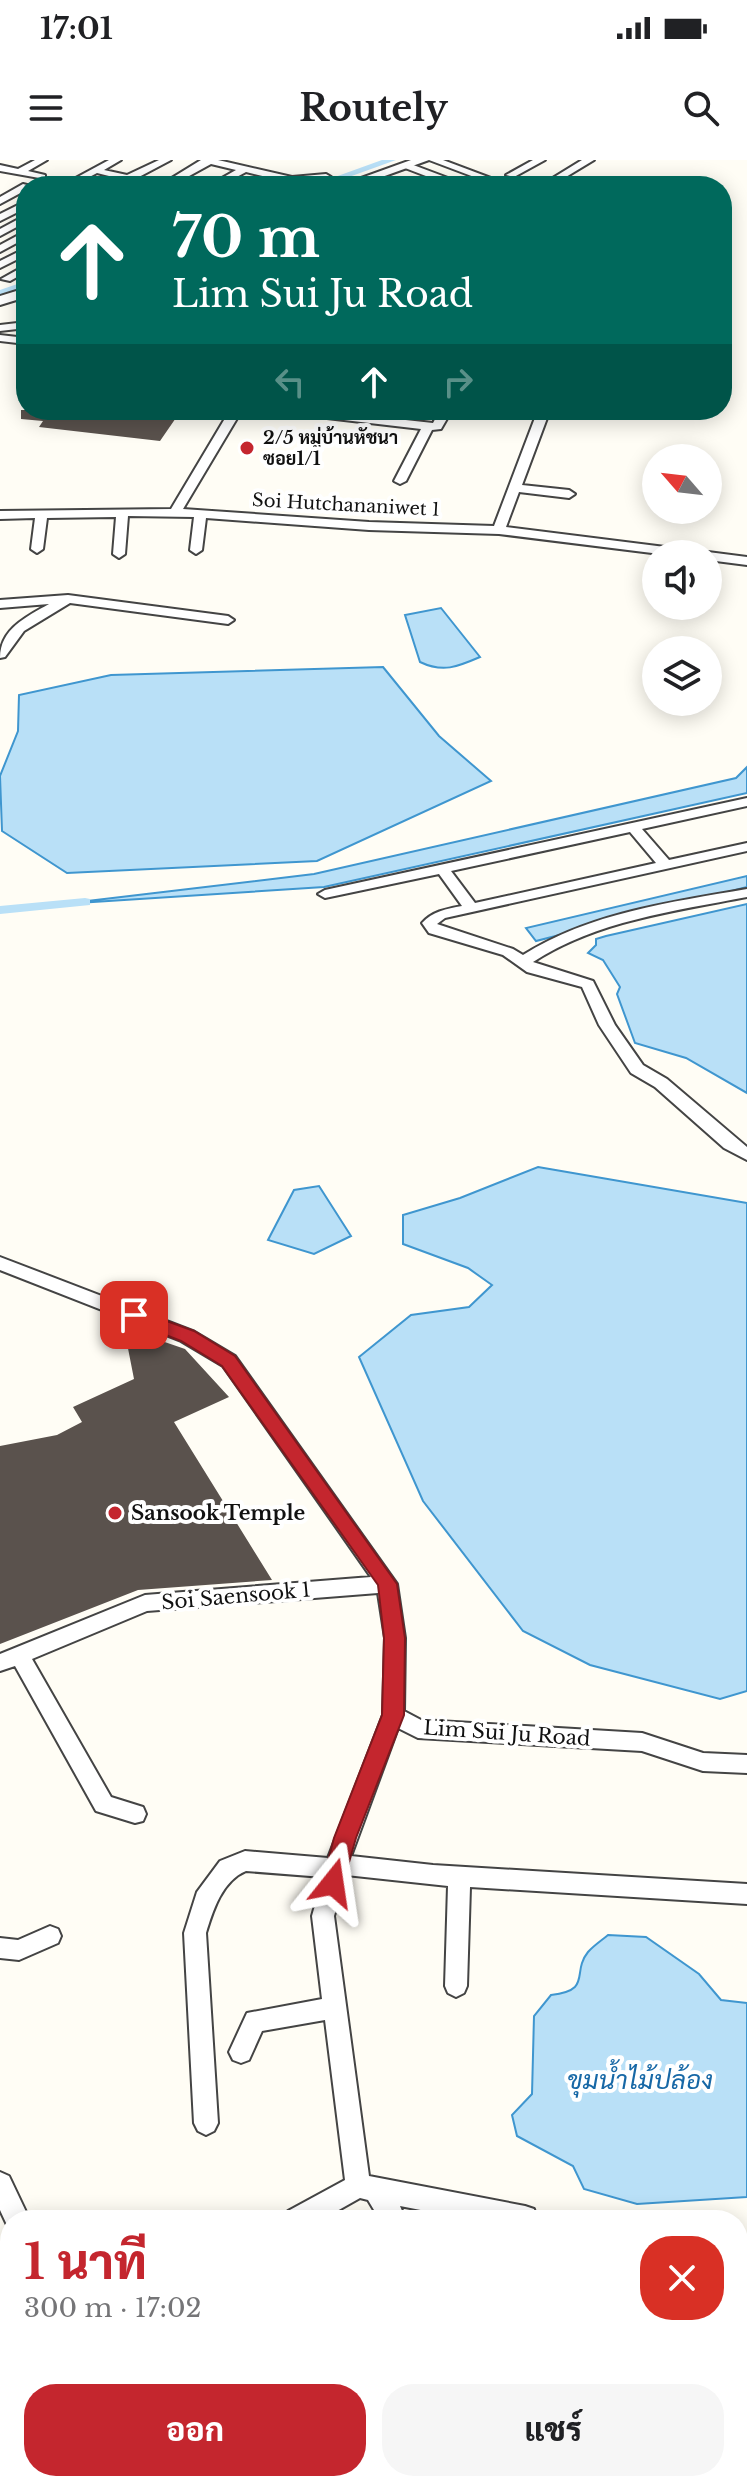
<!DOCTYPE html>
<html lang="th">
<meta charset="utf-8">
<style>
body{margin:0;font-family:"Libre Baskerville",Sarabun,serif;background:#f6f6f6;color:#202124;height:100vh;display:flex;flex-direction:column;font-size:30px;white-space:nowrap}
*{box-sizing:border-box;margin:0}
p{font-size:26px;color:#757577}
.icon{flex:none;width:44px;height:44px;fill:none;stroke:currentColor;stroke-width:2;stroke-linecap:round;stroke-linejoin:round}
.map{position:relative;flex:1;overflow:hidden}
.details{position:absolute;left:0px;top:2050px;width:748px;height:282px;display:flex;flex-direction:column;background:#fff;border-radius:32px 32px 0 0;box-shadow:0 4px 20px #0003}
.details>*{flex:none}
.hud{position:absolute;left:16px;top:16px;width:716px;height:244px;border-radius:32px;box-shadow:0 4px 20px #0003;background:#00695c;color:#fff;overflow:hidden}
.needle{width:52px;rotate:298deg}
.fabs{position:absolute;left:642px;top:284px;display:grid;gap:16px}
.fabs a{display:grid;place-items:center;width:80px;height:80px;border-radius:50%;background:#fff;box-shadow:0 4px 20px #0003;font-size:40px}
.pin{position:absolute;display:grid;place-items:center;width:68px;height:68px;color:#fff;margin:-34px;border-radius:16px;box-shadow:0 4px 12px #0006}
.me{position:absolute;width:88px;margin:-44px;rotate:15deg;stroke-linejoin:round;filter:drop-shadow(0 0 6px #0008)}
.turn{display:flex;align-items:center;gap:28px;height:168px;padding:0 24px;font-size:36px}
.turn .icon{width:104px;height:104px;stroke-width:2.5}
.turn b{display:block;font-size:56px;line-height:68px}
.lanes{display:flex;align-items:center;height:76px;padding:0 24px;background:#0003;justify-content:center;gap:40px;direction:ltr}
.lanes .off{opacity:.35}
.round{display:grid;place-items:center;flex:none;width:84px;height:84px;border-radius:32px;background:#f6f6f6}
.head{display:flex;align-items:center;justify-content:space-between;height:136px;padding:0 24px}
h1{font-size:48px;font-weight:800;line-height:60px;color:#c4262e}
.cta{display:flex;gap:16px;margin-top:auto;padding:16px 24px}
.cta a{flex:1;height:92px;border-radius:32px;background:#c4262e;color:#fff;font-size:32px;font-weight:800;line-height:92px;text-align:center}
.cta a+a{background:#f6f6f6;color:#202124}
.status{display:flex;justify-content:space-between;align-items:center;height:56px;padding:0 40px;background:#fff;direction:ltr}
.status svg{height:22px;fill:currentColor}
header{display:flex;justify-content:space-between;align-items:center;height:104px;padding:0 24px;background:#fff;font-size:36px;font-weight:800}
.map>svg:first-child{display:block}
.water{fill:#b9e0f7;stroke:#3f96cf;stroke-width:2}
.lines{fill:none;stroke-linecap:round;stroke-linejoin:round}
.canal{fill:#b9e0f7;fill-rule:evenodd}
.building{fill:#5a524d}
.minor-casing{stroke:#444;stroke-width:4}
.tertiary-casing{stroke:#444;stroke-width:4}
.minor{fill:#fff;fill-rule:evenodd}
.tertiary{fill:#fff;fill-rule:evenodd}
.route{fill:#c4262e;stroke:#7f191e;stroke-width:2}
.poi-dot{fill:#c4262e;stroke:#fff;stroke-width:3}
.labels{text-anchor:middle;stroke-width:8;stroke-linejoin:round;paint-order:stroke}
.far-poi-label{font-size:18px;font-weight:bold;fill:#111;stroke:#fff;text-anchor:start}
.far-street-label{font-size:18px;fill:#111;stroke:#fff}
.poi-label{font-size:20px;font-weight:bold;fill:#111;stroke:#fff;text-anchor:start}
.street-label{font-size:20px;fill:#111;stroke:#fff}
.near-water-label{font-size:26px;font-style:italic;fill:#1768a6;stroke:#fff}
</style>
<div class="status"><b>17:01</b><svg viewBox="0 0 49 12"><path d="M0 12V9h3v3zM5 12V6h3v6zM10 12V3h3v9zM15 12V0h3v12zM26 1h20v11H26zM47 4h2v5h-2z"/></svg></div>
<header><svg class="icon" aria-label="menu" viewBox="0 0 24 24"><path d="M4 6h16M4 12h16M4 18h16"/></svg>Routely<svg class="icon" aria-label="search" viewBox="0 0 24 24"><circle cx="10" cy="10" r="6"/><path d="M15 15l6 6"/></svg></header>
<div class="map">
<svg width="747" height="2331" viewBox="0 0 747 2331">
<rect width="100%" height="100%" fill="#fffdf5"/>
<g class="water">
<path d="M441,448L480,497C457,507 443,513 420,502L405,455Z"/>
<polygon points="383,507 439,576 491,621 317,701 67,713 2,671 0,616 18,571 19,535 111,515"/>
<polygon points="747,607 747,633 324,727 62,744 314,714 736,618"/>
<polygon points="747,716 747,727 536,781 526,768"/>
<polygon points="747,744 747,933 686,898 635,883 617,834 620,827 603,800 588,793 596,785 596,779 606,776"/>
<polygon points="538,1007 747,1043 747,1531 720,1539 590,1505 523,1471 423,1341 359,1197 411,1155 469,1147 492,1125 468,1108 403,1084 403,1055 460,1038"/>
<polygon points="319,1026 351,1076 314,1094 268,1080 294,1030"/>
<path d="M608,1775L646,1777L699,1814L721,1840L747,1843V2037L637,2044L584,2029L573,2006L517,1976L512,1955L532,1934L534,1856L551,1835C593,1830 571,1813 588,1792C593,1786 602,1780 608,1775Z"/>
</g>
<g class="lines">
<g class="canal">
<polygon points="382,0 396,0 324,26 310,26"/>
<polygon points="26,121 26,127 0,136 0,130"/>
<polygon points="85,738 90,739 90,745 0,754 0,746"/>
</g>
</g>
<g class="building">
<polygon points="21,250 160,250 180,252 160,281 39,267 43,261 21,259"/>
<polygon points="124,1168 185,1189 229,1237 174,1262 272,1420 138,1430 0,1484 0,1286 57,1275 82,1262 73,1247 134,1219"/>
</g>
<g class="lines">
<g class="minor-casing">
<g id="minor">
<polygon points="35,0 47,0 28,11 45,15 45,19 0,11 0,5 18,9"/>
<polygon points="109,0 121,0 104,10 127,15 159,0 171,0 137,18 162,24 201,0 218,0 292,17 326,14 331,17 292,23 246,12 220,26 208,26 236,10 211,4 171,26 149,26 97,13 80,22 72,20"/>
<polygon points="429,0 443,0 512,26 498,26"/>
<polygon points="533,0 545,0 514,17 506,15"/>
<polygon points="582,0 594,0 551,26 543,24"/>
<polygon points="408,3 464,24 466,26 452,26 405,8"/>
<polygon points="23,24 31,26 26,26 26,30 0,44 0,37"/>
<polygon points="26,41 26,48 0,61 0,54"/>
<polygon points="26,55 26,62 0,76 0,69"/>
<polygon points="26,71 26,78 0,92 0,85"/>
<polygon points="26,88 26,95 0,108 0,101"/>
<polygon points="26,105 26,112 10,121 1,119"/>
<polygon points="26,162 26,168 0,171 0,165"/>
<polygon points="0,175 26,178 26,184 0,181"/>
<polygon points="230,250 242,250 183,349 369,362 494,366 538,250 550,250 522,325 569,330 575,334 569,338 519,332 506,367 689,390 695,394 660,394 499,374 369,370 206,358 202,390 196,394 190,390 194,357 128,356 125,394 119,398 113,394 116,357 47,358 43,389 37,393 31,389 35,358 0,359 0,351 171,349"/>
<polygon points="278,250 314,250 433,263 440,250 452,250 441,269 432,270 406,321 400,324 394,321 421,269 284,253"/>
<polygon points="708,392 747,397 747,405 708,400 708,394 703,394"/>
<path d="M68,435L228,456L234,460L228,464L70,443L24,471L5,497L0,498C0,469 26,457 49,444L0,448V440Z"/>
<path d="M747,638V646L642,669L669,700L747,683V691L445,758L437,764L513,789L523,795C589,753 671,742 747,729V737C674,751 596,761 533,802L593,821L615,865L643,905L667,919L747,987V1000L724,988L655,927L631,913L599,865L582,827L527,812L503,795L429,773L422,763C433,751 446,749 462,746L439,714L325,738L318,734L325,730ZM630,672L656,703L475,743L451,711Z"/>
<path d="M0,1097L193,1171L235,1196L397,1424L405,1478L404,1551L421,1560L642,1573L703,1593L747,1595V1613L703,1611L642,1591L418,1578L398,1568L351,1696L433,1705L747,1724V1744L470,1727L467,1826L464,1833L456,1837L448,1833L445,1826L448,1726L346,1715L334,1756L369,2016L525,2046L534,2049L537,2060H472L400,2046L406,2060H380L368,2040L360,2038L321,2060H285L288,2051L345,2020L325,1860L262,1871L249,1900L241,1903L233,1900L229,1892L247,1853L322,1839L312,1756L323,1717L246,1711C222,1721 213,1750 206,1773L218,1963L214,1971L206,1975L198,1971L194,1963L184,1773L197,1732L220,1701L245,1691L328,1698L383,1555L385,1478L378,1433L147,1451L32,1499L111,1637L143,1647L146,1654L143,1661L135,1663L96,1651L15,1506L0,1511V1494L145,1435L371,1417L223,1206L181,1181L0,1110Z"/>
<polygon points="50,1766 58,1769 61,1776 58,1783 19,1800 0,1798 0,1778 18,1780"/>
<polygon points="0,2012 9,2016 28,2056 27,2060 10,2060 10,2066 7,2065 0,2050"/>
<polygon points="747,2123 747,2149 738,2150 738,2124"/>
<polygon points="10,2206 10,2233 0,2237 0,2210"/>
<polygon points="0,2268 10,2272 10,2298 0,2294"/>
<polygon points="745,2278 747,2278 747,2304 738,2301 738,2281"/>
<polygon points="23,2322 49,2322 46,2331 20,2331"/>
<polygon points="191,2322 243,2322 246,2331 194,2331"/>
<polygon points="259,2322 289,2322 286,2331 256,2331"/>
</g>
</g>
<g class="tertiary-casing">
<g id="tertiary">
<polygon points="411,0 429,0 357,26 339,26"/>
<polygon points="26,128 26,137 0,145 0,136"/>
</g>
</g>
<use href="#minor" class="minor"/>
<use href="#tertiary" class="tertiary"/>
</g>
<polygon class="route" points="134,1149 194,1171 235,1196 397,1424 405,1478 404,1555 356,1678 341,1730 333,1733 325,1730 322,1723 334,1678 382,1555 384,1478 378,1425 222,1206 181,1181 127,1160 127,1151"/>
<g class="poi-dot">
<circle cx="247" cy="288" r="8"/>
<circle cx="115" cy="1353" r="8"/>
</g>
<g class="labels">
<g class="far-poi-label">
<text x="263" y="284">2/5 หมู่บ้านหัชนา<tspan x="263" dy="21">ซอย1/1</tspan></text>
</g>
<g class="far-street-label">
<text transform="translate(346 345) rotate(3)" y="6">Soi Hutchananiwet 1</text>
</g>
<g class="poi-label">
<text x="131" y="1360">Sansook Temple</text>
</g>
<g class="street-label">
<text transform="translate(236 1436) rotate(-5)" y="7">Soi Saensook 1</text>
<text transform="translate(507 1573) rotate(4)" y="7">Lim Sui Ju Road</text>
</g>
<g class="near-water-label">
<text x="640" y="1929">ขุมน้ำไม้ปล้อง</text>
</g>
</g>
</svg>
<div class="fabs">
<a><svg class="needle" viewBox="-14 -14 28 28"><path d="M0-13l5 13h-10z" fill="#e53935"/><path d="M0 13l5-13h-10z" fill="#757577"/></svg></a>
<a><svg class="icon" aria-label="sound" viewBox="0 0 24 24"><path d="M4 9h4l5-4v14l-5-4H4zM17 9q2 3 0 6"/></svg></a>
<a><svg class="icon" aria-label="layers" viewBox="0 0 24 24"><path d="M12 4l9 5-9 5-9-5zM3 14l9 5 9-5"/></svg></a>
</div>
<div class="pin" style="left:134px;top:1155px;background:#d93025"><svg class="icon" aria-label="arrive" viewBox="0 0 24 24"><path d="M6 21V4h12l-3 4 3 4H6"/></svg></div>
<svg class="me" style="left:333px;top:1723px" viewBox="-20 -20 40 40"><path d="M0-17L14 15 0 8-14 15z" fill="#c4262e" stroke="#fff" stroke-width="4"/></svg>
<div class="hud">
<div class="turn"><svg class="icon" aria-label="ahead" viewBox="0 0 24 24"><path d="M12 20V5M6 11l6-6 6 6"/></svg><div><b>70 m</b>Lim Sui Ju Road</div></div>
<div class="lanes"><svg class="icon off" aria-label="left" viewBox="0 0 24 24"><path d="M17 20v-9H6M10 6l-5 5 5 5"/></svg><svg class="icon" aria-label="ahead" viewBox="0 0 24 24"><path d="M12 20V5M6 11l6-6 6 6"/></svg><svg class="icon off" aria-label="right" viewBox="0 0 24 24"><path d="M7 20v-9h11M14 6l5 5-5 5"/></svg></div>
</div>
<section class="details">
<div class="head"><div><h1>1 นาที</h1><p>300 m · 17:02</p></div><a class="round" style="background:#d93025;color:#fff"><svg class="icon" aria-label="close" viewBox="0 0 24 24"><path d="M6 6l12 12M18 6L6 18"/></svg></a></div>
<div class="cta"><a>ออก</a><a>แชร์</a></div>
</section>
</div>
